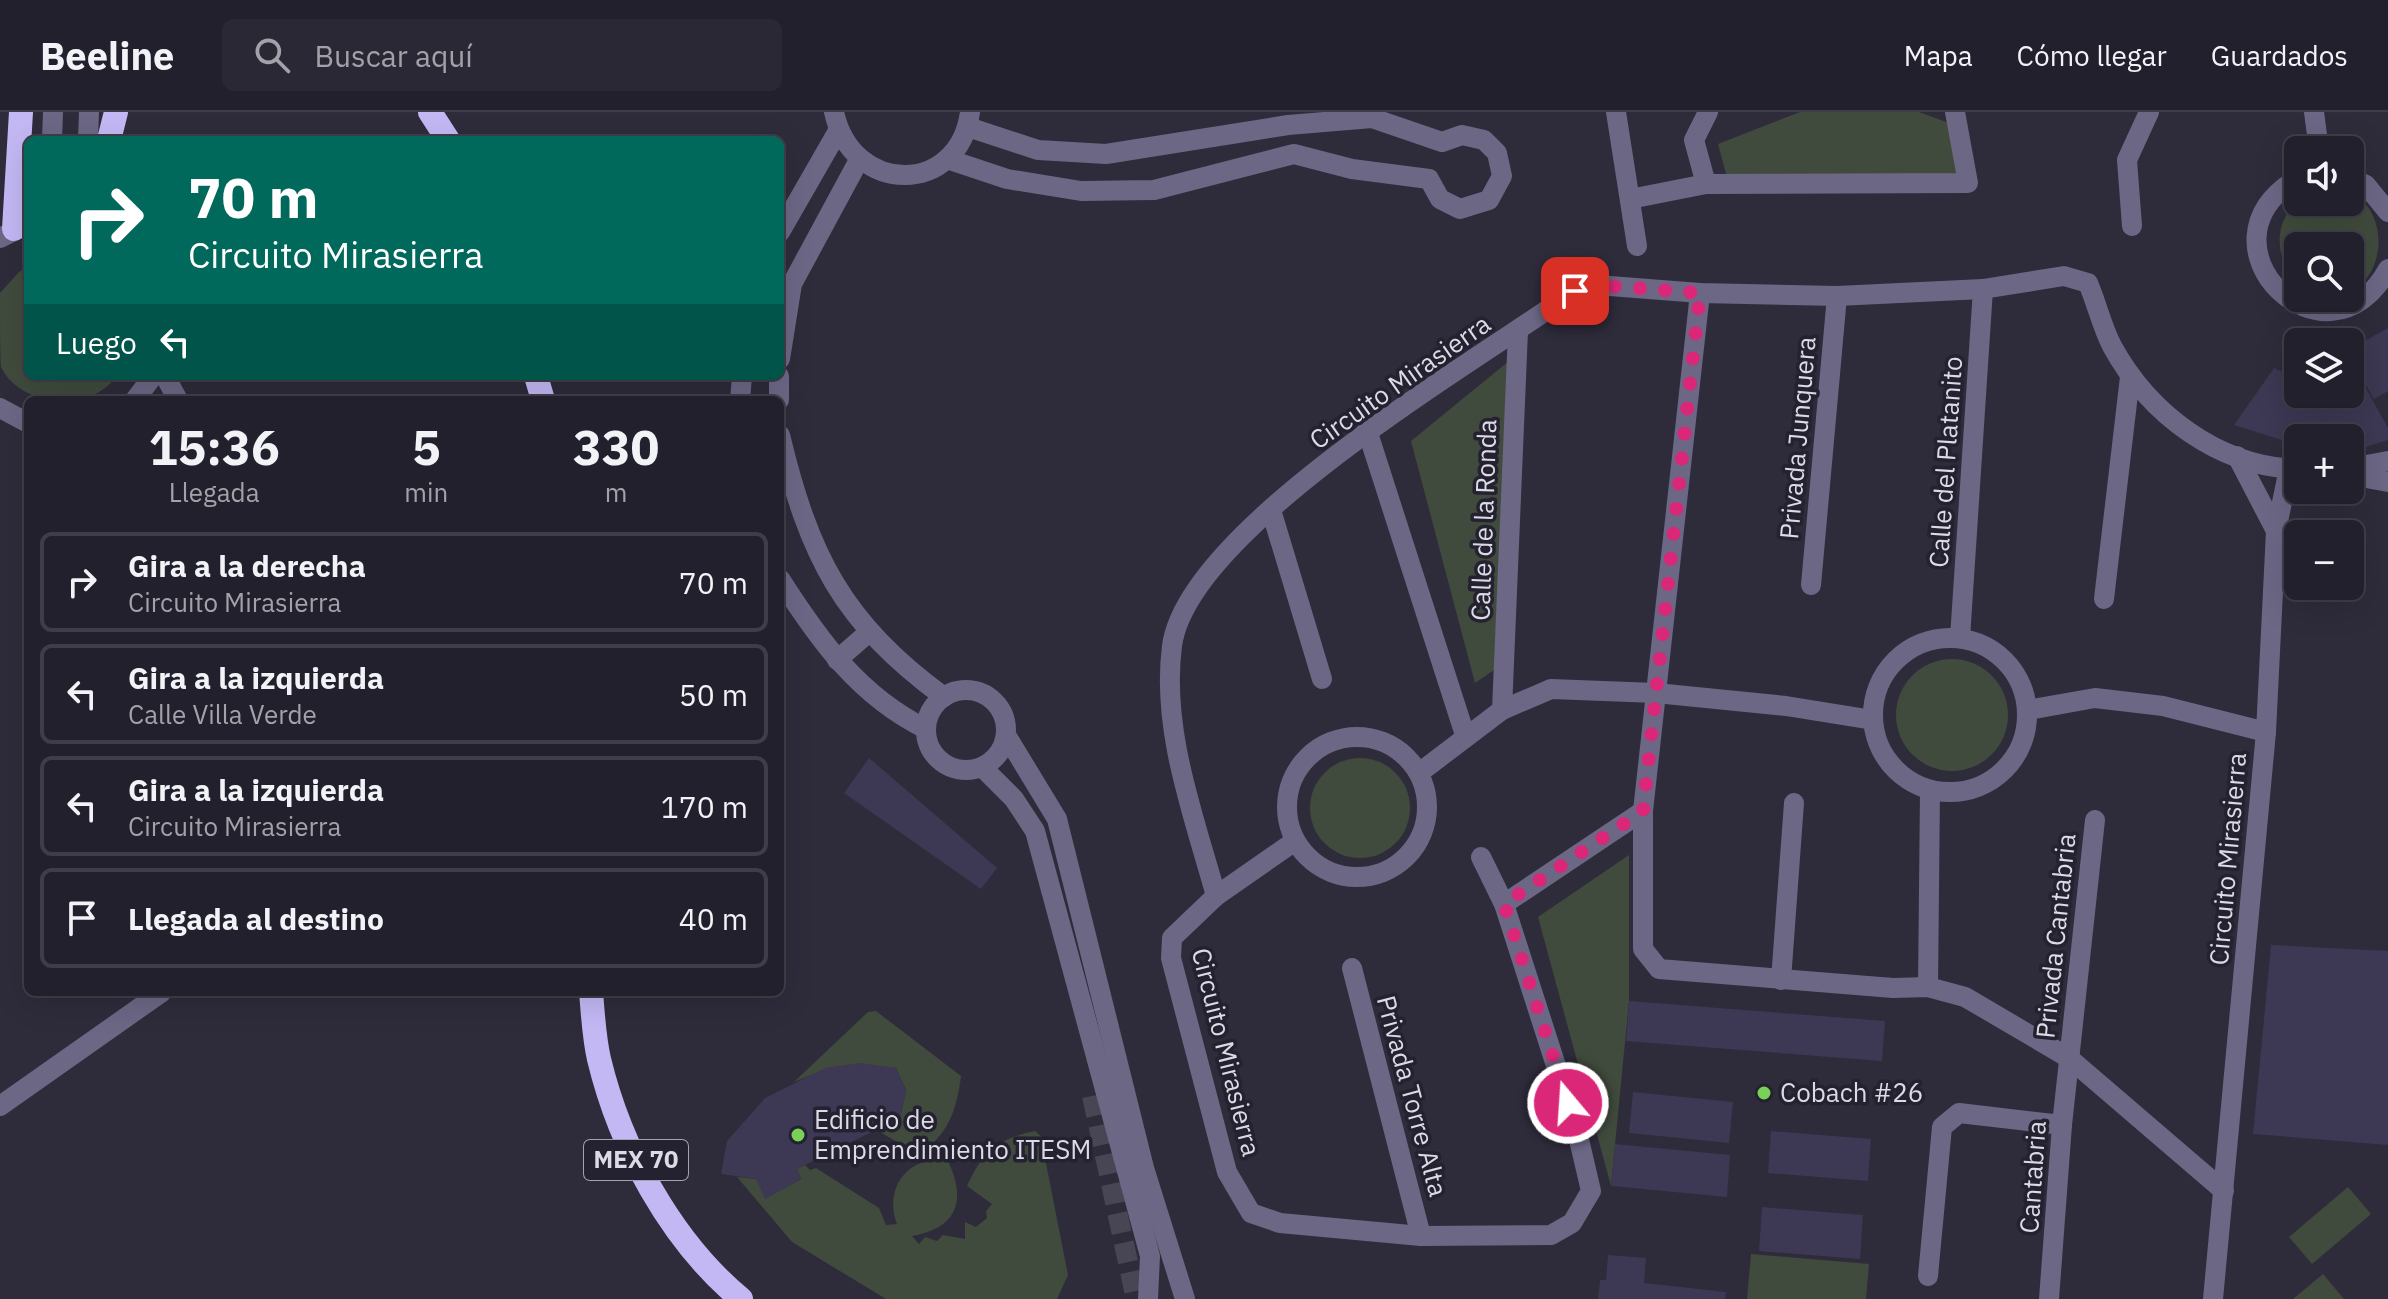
<!DOCTYPE html>
<html lang="es">
<meta charset="utf-8">
<style>
body{margin:0;font-family:"IBM Plex Sans",sans-serif;background:#2a2834;color:#f1f3f6;height:100vh;display:flex;flex-direction:column;font-size:30px;white-space:nowrap}
*{box-sizing:border-box;margin:0}
p{font-size:26px;color:#a2a3a9}
.icon{flex:none;width:44px;height:44px;fill:none;stroke:currentColor;stroke-width:2;stroke-linecap:round;stroke-linejoin:round}
.map{position:relative;flex:1;overflow:hidden}
.panel{position:absolute;left:24px;top:284px;width:760px;height:600px;display:flex;flex-direction:column;background:#22202c;border-radius:12px;box-shadow:0 8px 32px #0002,0 0 0 2px #3f3e48}
.panel>*{flex:none}
.hud{position:absolute;left:24px;top:24px;width:760px;height:244px;border-radius:12px;box-shadow:0 8px 32px #0002,0 0 0 2px #3f3e48;background:#00695c;color:#fff;overflow:hidden}
.tools{position:absolute;left:2284px;top:24px;display:grid;gap:16px}
.tools a{display:grid;place-items:center;width:80px;height:80px;border-radius:12px;background:#22202c;box-shadow:0 8px 32px #0002,0 0 0 2px #3f3e48;font-size:40px}
.pin{position:absolute;display:grid;place-items:center;width:68px;height:68px;color:#fff;margin:-34px;border-radius:16px;box-shadow:0 4px 12px #0006}
.me{position:absolute;width:88px;margin:-44px;rotate:342deg;stroke-linejoin:round;filter:drop-shadow(0 0 6px #0008)}
.turn{display:flex;align-items:center;gap:28px;height:168px;padding:0 32px;font-size:36px}
.turn .icon{width:104px;height:104px;stroke-width:2.5}
.turn b{display:block;font-size:56px;line-height:68px}
.then{display:flex;align-items:center;height:76px;padding:0 32px;background:#0003;gap:16px;font-size:30px}
.eta{display:flex;justify-content:space-evenly;align-items:center;height:136px;text-align:center}
.eta b{font-size:48px;font-weight:700;line-height:56px}
ul{padding:0;list-style:none}
li{display:flex;align-items:center;gap:24px;height:100px;margin:0 16px 12px;padding:0 16px;border:4px solid #3f3e48;border-radius:12px}
li div{flex:1}
li b{display:block;font-size:30px}
li em{font-style:normal}
header{display:flex;align-items:center;gap:48px;box-sizing:border-box;height:112px;padding:0 40px;background:#22202c;border-bottom:2px solid #3f3e48}
header strong{font-size:38px}
nav{display:flex;gap:44px;margin-inline-start:auto;font-size:28px}
.search{width:560px;height:72px;background:#2a2834;display:flex;align-items:center;gap:20px;box-sizing:border-box;padding:0 28px;border-radius:12px;color:#a2a3a9;font-size:30px}
.map>svg:first-child{display:block}
.green{fill:#404b3d}
.building{fill:#3d3853}
.lines{fill:none;stroke-linecap:round;stroke-linejoin:round}
.minor-tunnel{stroke:#484554;stroke-width:20;stroke-dasharray:20 10;stroke-linecap:butt}
.minor{stroke:#6c6785;stroke-width:20}
.highway{stroke:#c3b8f4;stroke-width:24}
.route{stroke:#db2777;stroke-width:14;stroke-dasharray:0 25.2}
.poi-dot{fill:#79d157;stroke:#242130;stroke-width:3}
.labels{text-anchor:middle;stroke-width:7;stroke-linejoin:round;paint-order:stroke}
.shield{fill:#242130;stroke:#a5a2af;stroke-width:2}
.shield-label{font-size:24px;font-weight:bold;fill:#dcdae5}
.street-label{font-size:26px;fill:#dcdae5;stroke:#242130}
.poi-label{font-size:26px;fill:#dcdae5;stroke:#242130;text-anchor:start}
</style>
<header>
<strong>Beeline</strong>
<div class="search"><svg class="icon" aria-label="search" viewBox="0 0 24 24"><circle cx="10" cy="10" r="6"/><path d="M15 15l6 6"/></svg>Buscar aquí</div>
<nav><a>Mapa</a><a>Cómo llegar</a><a>Guardados</a></nav>
</header>
<div class="map">
<svg width="2388" height="1187" viewBox="0 0 2388 1187">
<rect width="100%" height="100%" fill="#2e2b3b"/>
<g class="green">
<polygon points="1800,0 1919,0 1957,14 1962,67 1728,69 1718,32"/>
<path d="M2350,80C2388,98 2388,160 2350,181V134H2298V171C2275,147 2272,112 2298,89L2350,90Z"/>
<path d="M28,155V264H118C108,274 97,284 82,287C54,295 14,283 1,255C0,242 0,198 0,181L19,160Z"/>
<polygon points="1509,249 1494,558 1475,571 1411,329"/>
<circle cx="1952" cy="603" r="56"/>
<circle cx="1360" cy="696" r="50"/>
<polygon points="1629,743 1629,889 1611,1074 1538,805"/>
<path d="M876,899L961,964C957,997 948,1024 919,1042L876,1018L900,1006L906,978L896,956C857,951 830,954 794,970L868,900Z"/>
<path d="M1035,1019L1050,1032L1044,1041L1068,1163L1057,1187H886L792,1130L737,1065L756,1067L766,1086L801,1067L797,1057L805,1053L810,1058L816,1056L879,1096L886,1113L897,1112C883,1076 909,1042 948,1049C967,1089 957,1116 912,1124L919,1132L925,1125L937,1129L943,1123L965,1127V1110L976,1115L987,1106L986,1099L992,1092L967,1074C983,1039 997,1027 1035,1019Z"/>
<polygon points="2348,1075 2371,1102 2312,1152 2289,1125"/>
<polygon points="1751,1142 1869,1152 1866,1187 1747,1187"/>
<polygon points="2323,1162 2344,1187 2293,1187"/>
</g>
<g class="building">
<polygon points="2388,216 2388,279 2374,287 2350,245 2350,237"/>
<polygon points="2274,256 2298,267 2298,282 2350,282 2350,264 2358,262 2388,316 2388,328 2350,340 2350,326 2298,326 2298,333 2234,313"/>
<polygon points="869,646 997,756 981,777 844,681"/>
<polygon points="2271,833 2388,839 2388,1033 2253,1022"/>
<polygon points="1629,889 1885,909 1882,949 1626,929"/>
<polygon points="860,951 896,956 906,978 900,1006 797,1057 801,1067 765,1087 756,1067 721,1062 727,1029 765,986 825,956"/>
<polygon points="1633,980 1733,990 1729,1031 1629,1021"/>
<polygon points="1771,1019 1871,1027 1868,1069 1768,1061"/>
<polygon points="1615,1032 1730,1043 1727,1085 1611,1074"/>
<polygon points="1762,1095 1863,1103 1860,1147 1759,1139"/>
<polygon points="1608,1143 1646,1146 1644,1171 1726,1180 1725,1187 1598,1187 1600,1168 1606,1168"/>
</g>
<g class="lines">
<polyline class="minor-tunnel" points="1092,984 1136,1187"/>
<g class="minor">
<path d="M834,0C852,84 959,84 970,0"/>
<polyline points="1616,0 1637,134"/>
<polyline points="2314,0 2319,38"/>
<polyline points="52,28 53,0"/>
<polyline points="88,28 89,0"/>
<polyline points="947,47 1007,67 1081,79 1154,78 1294,42 1352,57 1429,67 1440,87 1460,97 1489,88 1502,64 1497,41 1484,28 1462,23 1442,30 1372,6 1288,13 1106,42 1038,38 968,15"/>
<path d="M2298,66C2187,132 2327,268 2388,157"/>
<polyline points="2350,66 2366,73 2388,100"/>
<polyline points="1706,72 1694,28 1708,0"/>
<polyline points="1630,87 1706,72 1968,71 1955,0"/>
<polyline points="2132,114 2127,48 2149,0"/>
<polyline points="780,120 838,19"/>
<polyline points="0,126 28,112"/>
<polyline points="1700,181 1643,699 1643,837 1659,857 1893,876 1928,875 1965,885 2069,946 2224,1079"/>
<polyline points="780,247 792,172 859,48"/>
<polyline points="165,264 178,288"/>
<polyline points="779,264 779,288"/>
<polyline points="135,288 153,264"/>
<polyline points="740,288 742,264"/>
<polyline points="0,296 28,311"/>
<polyline points="1367,318 1465,623"/>
<path d="M780,323C809,444 842,510 944,585"/>
<polyline points="2237,344 2276,419"/>
<polyline points="2350,356 2388,349"/>
<polyline points="2350,363 2388,370"/>
<polyline points="1271,398 1322,567"/>
<path d="M780,467C819,528 859,584 926,617"/>
<polyline points="1811,473 1837,184"/>
<polyline points="2104,487 2130,265"/>
<circle cx="1950" cy="603" r="77"/>
<polyline points="1960,526 1983,177"/>
<polyline points="837,548 868,521"/>
<circle cx="966" cy="618" r="40"/>
<polyline points="1502,598 1518,219"/>
<polyline points="2028,598 2095,586 2163,594 2266,620"/>
<polyline points="1006,623 1057,707 1144,1056 1185,1187"/>
<circle cx="1357" cy="695" r="70"/>
<polyline points="982,655 1014,687 1035,719 1150,1144 1148,1187"/>
<polyline points="1419,661 1502,598 1551,577 1656,581 1786,594 1873,608"/>
<polyline points="1295,729 1216,784 1172,826 1171,846 1227,1060 1251,1101 1280,1111 1421,1124 1551,1123 1572,1111 1591,1079 1577,1019 1504,792 1481,745"/>
<path d="M1216,784C1194,704 1161,618 1172,534C1187,417 1479,247 1575,179L1597,173L1700,181L1837,184L1983,177L2064,164L2088,171C2097,192 2102,215 2112,234C2149,302 2219,355 2298,357"/>
<polyline points="1504,792 1643,699"/>
<polyline points="1352,856 1421,1124"/>
<polyline points="1781,868 1794,691"/>
<polyline points="1928,875 1930,678"/>
<polyline points="0,994 162,880"/>
<polyline points="1928,1164 1942,1015 1959,1001 2062,1013"/>
<polyline points="2049,1187 2062,1013 2095,708"/>
<polyline points="2213,1187 2266,620 2276,419 2289,357"/>
</g>
<g class="highway">
<polyline points="430,0 448,28"/>
<polyline points="109,28 116,0"/>
<polyline points="14,117 21,0"/>
<polyline points="536,264 543,288"/>
<path d="M591,880C593,902 594,926 599,947C620,1035 671,1129 741,1187"/>
</g>
</g>
<g class="lines">
<polyline class="route" points="1568,991 1504,792 1643,699 1700,181 1597,173 1575,179"/>
</g>
<g class="poi-dot">
<circle cx="1764" cy="981" r="8"/>
<circle cx="798" cy="1023" r="8"/>
</g>
<g class="labels">
<rect class="shield" x="584" y="1028" width="104" height="40" rx="6"/>
<g class="shield-label">
<text x="636" y="1056">MEX 70</text>
</g>
<g class="street-label">
<text transform="translate(1400 270) rotate(-35)" y="9">Circuito Mirasierra</text>
<text transform="translate(1798 326) rotate(-85)" y="9">Privada Junquera</text>
<text transform="translate(1946 350) rotate(-86)" y="9">Calle del Platanito</text>
<text transform="translate(1484 408) rotate(-88)" y="9">Calle de la Ronda</text>
<text transform="translate(2228 747) rotate(-85)" y="9">Circuito Mirasierra</text>
<text transform="translate(2056 824) rotate(-84)" y="9">Privada Cantabria</text>
<text transform="translate(1226 940) rotate(76)" y="9">Circuito Mirasierra</text>
<text transform="translate(1412 984) rotate(75)" y="9">Privada Torre Alta</text>
<text transform="translate(2033 1065) rotate(-86)" y="9">Cantabria</text>
</g>
<g class="poi-label">
<text x="1780" y="990">Cobach #26</text>
<text x="814" y="1017">Edificio de<tspan x="814" dy="30">Emprendimiento ITESM</tspan></text>
</g>
</g>
</svg>
<div class="tools">
<a><svg class="icon" aria-label="sound" viewBox="0 0 24 24"><path d="M4 9h4l5-4v14l-5-4H4zM17 9q2 3 0 6"/></svg></a>
<a><svg class="icon" aria-label="search" viewBox="0 0 24 24"><circle cx="10" cy="10" r="6"/><path d="M15 15l6 6"/></svg></a>
<a><svg class="icon" aria-label="layers" viewBox="0 0 24 24"><path d="M12 4l9 5-9 5-9-5zM3 14l9 5 9-5"/></svg></a>
<a>+</a>
<a>−</a>
</div>
<div class="pin" style="left:1575px;top:179px;background:#d93025"><svg class="icon" aria-label="arrive" viewBox="0 0 24 24"><path d="M6 21V4h12l-3 4 3 4H6"/></svg></div>
<svg class="me" style="left:1568px;top:991px" viewBox="-20 -20 40 40"><circle r="17" fill="#db2777" stroke="#fff" stroke-width="3"/><path d="M0-11L8 9 0 5-8 9z" fill="#fff"/></svg>
<div class="hud">
<div class="turn"><svg class="icon" aria-label="right" viewBox="0 0 24 24"><path d="M7 20v-9h11M14 6l5 5-5 5"/></svg><div><b>70 m</b>Circuito Mirasierra</div></div>
<div class="then">Luego<svg class="icon" aria-label="left" viewBox="0 0 24 24"><path d="M17 20v-9H6M10 6l-5 5 5 5"/></svg></div>
</div>
<section class="panel">
<div class="eta">
<div><b>15:36</b><p>Llegada</p></div>
<div><b>5</b><p>min</p></div>
<div><b>330</b><p>m</p></div>
</div>
<ul>
<li><svg class="icon" aria-label="right" viewBox="0 0 24 24"><path d="M7 20v-9h11M14 6l5 5-5 5"/></svg><div><b>Gira a la derecha</b><p>Circuito Mirasierra</p></div><em>70 m</em></li>
<li><svg class="icon" aria-label="left" viewBox="0 0 24 24"><path d="M17 20v-9H6M10 6l-5 5 5 5"/></svg><div><b>Gira a la izquierda</b><p>Calle Villa Verde</p></div><em>50 m</em></li>
<li><svg class="icon" aria-label="left" viewBox="0 0 24 24"><path d="M17 20v-9H6M10 6l-5 5 5 5"/></svg><div><b>Gira a la izquierda</b><p>Circuito Mirasierra</p></div><em>170 m</em></li>
<li><svg class="icon" aria-label="arrive" viewBox="0 0 24 24"><path d="M6 21V4h12l-3 4 3 4H6"/></svg><div><b>Llegada al destino</b></div><em>40 m</em></li>
</ul>
</section>
</div>
